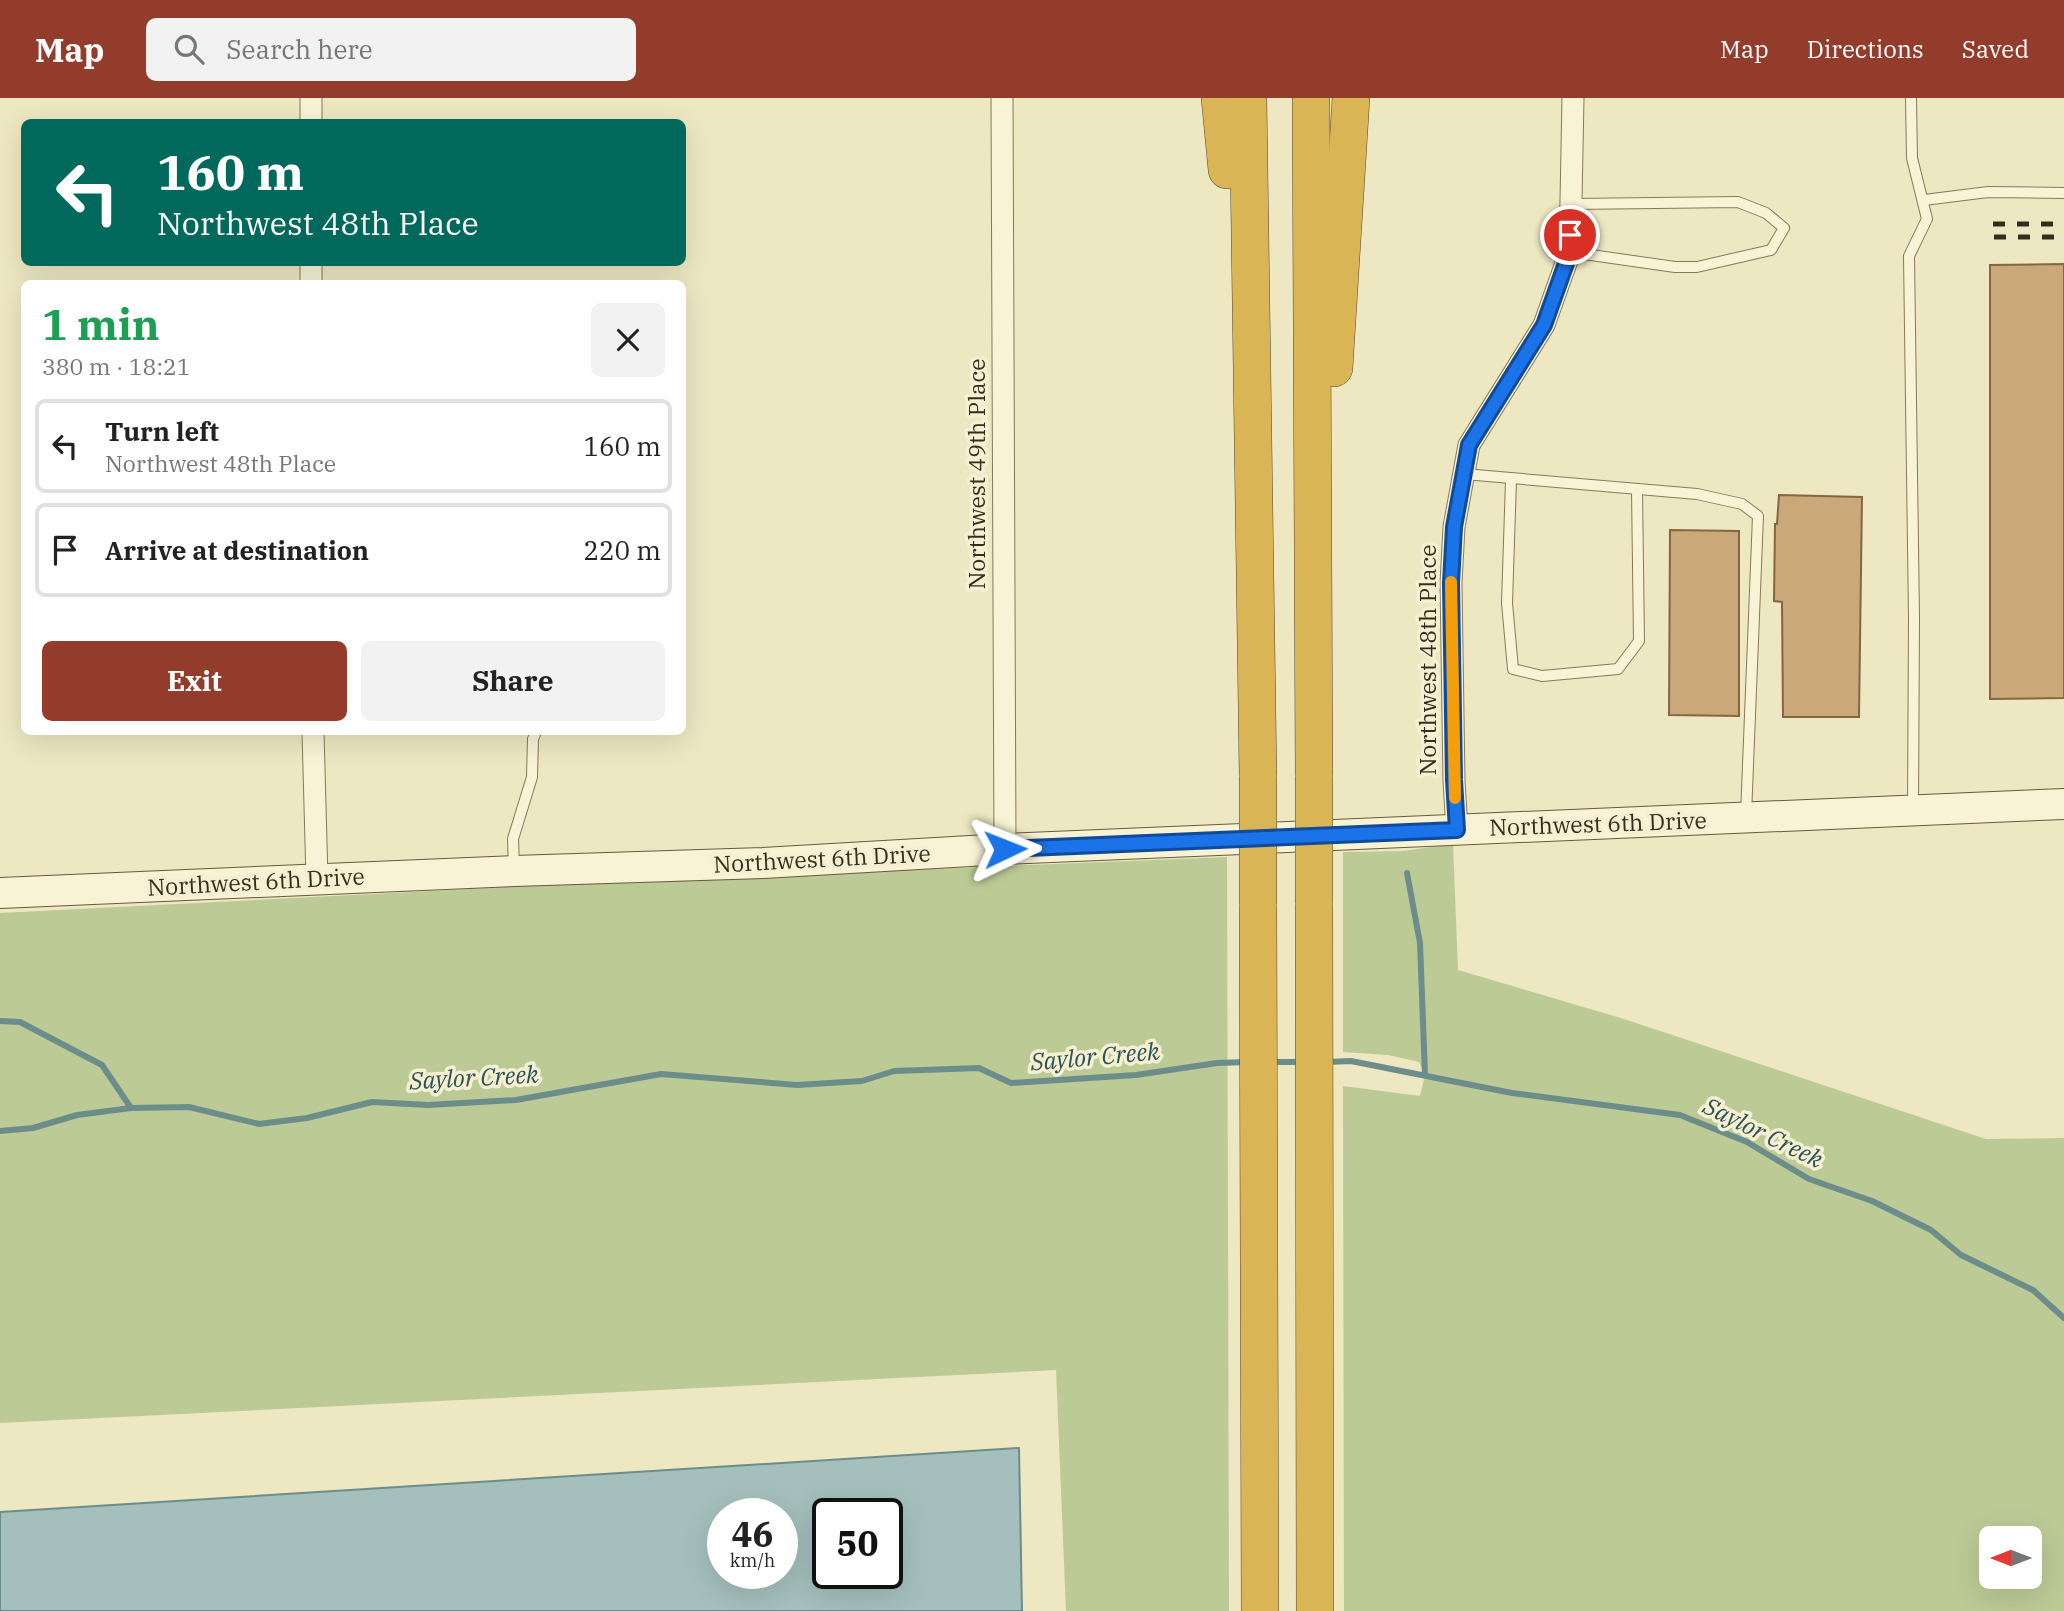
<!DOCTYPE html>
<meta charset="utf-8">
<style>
body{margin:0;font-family:"IBM Plex Serif",serif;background:#f2f2f2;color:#222;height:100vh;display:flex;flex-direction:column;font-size:26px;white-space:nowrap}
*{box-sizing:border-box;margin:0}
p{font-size:23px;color:#767676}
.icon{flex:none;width:38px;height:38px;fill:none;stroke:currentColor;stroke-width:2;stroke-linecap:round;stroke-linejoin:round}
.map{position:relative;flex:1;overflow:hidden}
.panel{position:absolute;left:21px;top:182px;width:665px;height:455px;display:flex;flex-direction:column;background:#fff;border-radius:10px;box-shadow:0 7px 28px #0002}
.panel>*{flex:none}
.guide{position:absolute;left:21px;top:21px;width:665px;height:147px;border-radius:10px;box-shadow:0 7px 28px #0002;background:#00695c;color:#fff;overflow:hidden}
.needle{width:46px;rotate:270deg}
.buttons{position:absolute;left:1979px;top:1428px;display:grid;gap:14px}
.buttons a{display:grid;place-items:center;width:63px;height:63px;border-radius:10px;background:#fff;box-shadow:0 7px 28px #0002;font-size:35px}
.speed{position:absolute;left:707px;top:1400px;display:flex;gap:14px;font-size:35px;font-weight:700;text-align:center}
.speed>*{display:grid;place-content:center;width:91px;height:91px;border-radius:50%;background:#fff;box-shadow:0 7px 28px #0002;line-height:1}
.speed small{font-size:18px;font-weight:400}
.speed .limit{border:4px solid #111;border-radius:10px;background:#fff;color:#111}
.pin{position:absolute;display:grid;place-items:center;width:60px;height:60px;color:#fff;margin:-30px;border:4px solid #fff;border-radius:50%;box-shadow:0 2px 7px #0007}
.me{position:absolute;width:77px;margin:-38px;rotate:88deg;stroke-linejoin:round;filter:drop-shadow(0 0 5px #0008)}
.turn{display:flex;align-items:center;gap:24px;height:147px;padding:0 21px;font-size:32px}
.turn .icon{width:91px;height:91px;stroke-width:2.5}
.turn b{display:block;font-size:49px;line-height:60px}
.round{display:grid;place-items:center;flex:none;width:74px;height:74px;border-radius:10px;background:#f2f2f2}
.head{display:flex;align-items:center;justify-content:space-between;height:119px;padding:0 21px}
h1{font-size:42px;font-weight:700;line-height:52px;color:#1e9e55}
.action{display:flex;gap:14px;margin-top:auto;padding:14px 21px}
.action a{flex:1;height:80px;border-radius:10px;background:#933c2c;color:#fff;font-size:28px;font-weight:700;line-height:80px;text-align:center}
.action a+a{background:#f2f2f2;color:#222}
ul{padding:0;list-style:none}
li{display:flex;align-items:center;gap:21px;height:94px;margin:0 14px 10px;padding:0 7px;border:4px solid #e0e0e0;border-radius:10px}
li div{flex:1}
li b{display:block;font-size:26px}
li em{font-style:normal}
header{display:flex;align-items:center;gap:42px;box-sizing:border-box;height:98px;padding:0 35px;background:#933c2c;color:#fff}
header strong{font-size:33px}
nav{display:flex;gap:38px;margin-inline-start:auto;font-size:24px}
.search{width:490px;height:63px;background:#f2f2f2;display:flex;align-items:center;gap:18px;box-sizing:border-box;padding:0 24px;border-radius:10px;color:#767676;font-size:26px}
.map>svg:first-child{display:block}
.green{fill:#bcca96;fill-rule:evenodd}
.water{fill:#a4bfbc;stroke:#6c8d8a;stroke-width:2;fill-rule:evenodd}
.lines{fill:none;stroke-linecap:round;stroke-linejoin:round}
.stream{stroke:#6c8d8a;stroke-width:6}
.building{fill:#caa879;stroke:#846640;stroke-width:2}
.service-casing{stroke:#86795a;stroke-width:12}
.minor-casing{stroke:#86795a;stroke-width:23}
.secondary-casing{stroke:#68593d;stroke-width:32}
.motorway-casing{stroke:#54462e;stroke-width:38}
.service{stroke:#f8f3d5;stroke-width:10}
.minor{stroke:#f8f3d5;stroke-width:21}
.secondary{stroke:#f8f3d5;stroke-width:30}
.motorway{stroke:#dab555;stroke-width:37}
.rail{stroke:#362d1e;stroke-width:5;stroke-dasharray:12 12;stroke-linecap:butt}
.motorway-bridge-casing{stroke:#54462e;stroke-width:38;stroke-linecap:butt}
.motorway-bridge{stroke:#dab555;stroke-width:37}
.route-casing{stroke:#114b97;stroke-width:18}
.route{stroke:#1a73e8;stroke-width:12}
.slow{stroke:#f59e0b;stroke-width:12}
.labels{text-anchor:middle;stroke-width:7;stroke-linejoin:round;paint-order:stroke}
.street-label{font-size:23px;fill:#362d1e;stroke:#f4f0d1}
.water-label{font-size:24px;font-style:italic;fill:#2d5156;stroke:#f4f0d1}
</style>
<header>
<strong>Map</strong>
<div class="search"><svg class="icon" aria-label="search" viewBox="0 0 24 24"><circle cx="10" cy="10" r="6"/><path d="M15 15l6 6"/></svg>Search here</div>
<nav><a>Map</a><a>Directions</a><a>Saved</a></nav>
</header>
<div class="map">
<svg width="2064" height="1513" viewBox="0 0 2064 1513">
<rect width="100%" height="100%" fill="#ede7c2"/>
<g class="green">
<path d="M1453,746L1458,872L1624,921L1986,1041L2064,1040V1513H1344L1343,988L1420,998L1425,977L1419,964L1388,957L1343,954V754L1403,753ZM1992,1440H2030V1479H1992Z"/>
<polygon points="1227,759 1229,1513 1066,1513 1056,1272 0,1325 0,815 588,785"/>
</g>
<path class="water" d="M1019,1350L1022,1513H0V1414ZM723,1416H782V1475H723ZM828,1416H887V1475H828Z"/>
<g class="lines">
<g class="stream">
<polyline points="1407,775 1420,845 1425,977"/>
<polyline points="0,923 20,924 102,967 131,1010"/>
<polyline points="1271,964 1302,964"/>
<polyline points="1327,964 1351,963 1512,995 1680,1017 1747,1044 1809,1081 1872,1103 1931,1132 1961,1157 2033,1192 2064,1220"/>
<polyline points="0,1033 33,1030 77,1017 131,1010 189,1009 259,1026 307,1020 372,1004 428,1007 516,1002 661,976 797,987 862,983 894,973 979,970 1011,985 1136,977 1217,965 1246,964"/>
</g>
</g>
<g class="building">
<polygon points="2064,166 2064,600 1990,601 1990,167"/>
<polygon points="1779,397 1862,399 1859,619 1783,619 1782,504 1774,503 1775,426 1777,426"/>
<polygon points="1670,432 1739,433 1739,618 1669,617"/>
</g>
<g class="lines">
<g class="service-casing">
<g id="service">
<polyline points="1911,0 1912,60 1927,121 1909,158 1914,520 1913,710"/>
<polyline points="1924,102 1988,94 2064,95"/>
<polyline points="1570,154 1675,169 1697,169 1771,152 1784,130 1766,115 1738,104 1572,106"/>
<polyline points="1464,376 1697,396 1742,406 1758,418 1746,717"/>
<polyline points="1511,382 1507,505 1513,571 1542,578 1618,571 1639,543 1637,392"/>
<polyline points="514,770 513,741 532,679 533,641 536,634"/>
</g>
</g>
<g class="minor-casing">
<g id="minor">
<polyline points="311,0 311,24"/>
<polyline points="1002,0 1005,751"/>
<polyline points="311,164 311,186"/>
<polyline points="313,634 317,781"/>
<polyline points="1457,732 1454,683 1451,485 1454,429 1469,347 1544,227 1570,154 1573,0"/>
</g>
</g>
<g class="secondary-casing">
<polyline id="secondary" points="0,795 514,773 763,765 1005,751 2064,706"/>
</g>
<g class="motorway-casing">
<g id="motorway">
<polyline points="1220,0 1227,72"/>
<polyline points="1248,0 1258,679"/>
<polyline points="1311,0 1314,679"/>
<polyline points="1334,270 1351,0"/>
<polyline points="1314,805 1315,1513"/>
<polyline points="1258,806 1260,1513"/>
</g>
</g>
<use href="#service" class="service"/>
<use href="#minor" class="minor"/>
<use href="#secondary" class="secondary"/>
<use href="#motorway" class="motorway"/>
<g class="rail">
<polyline points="1993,126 2064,126"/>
<polyline points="1994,139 2064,139"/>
</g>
<g class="motorway-bridge-casing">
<g id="motorway-bridge">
<polyline points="1258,679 1258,806"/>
<polyline points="1314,679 1314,805"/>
</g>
</g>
<use href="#motorway-bridge" class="motorway-bridge"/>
</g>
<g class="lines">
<g class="route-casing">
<polyline id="route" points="1005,751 1457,732 1454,682 1451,485 1454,429 1469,347 1544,227 1570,154 1570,137"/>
</g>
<use href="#route" class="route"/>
<polyline class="slow" points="1451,484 1455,700"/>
</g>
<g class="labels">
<g class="street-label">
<text transform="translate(977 376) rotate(-90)" y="8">Northwest 49th Place</text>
<text transform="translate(1428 562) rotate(-90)" y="8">Northwest 48th Place</text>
<text transform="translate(1598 726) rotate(-2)" y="8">Northwest 6th Drive</text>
<text transform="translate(822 761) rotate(-3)" y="8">Northwest 6th Drive</text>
<text transform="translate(256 784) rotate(-3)" y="8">Northwest 6th Drive</text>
</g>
<g class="water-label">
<text transform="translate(1095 959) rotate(-5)" y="8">Saylor Creek</text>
<text transform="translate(474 980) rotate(-3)" y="8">Saylor Creek</text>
<text transform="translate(1763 1035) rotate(26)" y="8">Saylor Creek</text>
</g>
</g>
</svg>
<div class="buttons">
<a><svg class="needle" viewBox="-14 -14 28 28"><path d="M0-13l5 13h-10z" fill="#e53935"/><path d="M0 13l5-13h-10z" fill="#767676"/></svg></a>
</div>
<div class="speed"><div>46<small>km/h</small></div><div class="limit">50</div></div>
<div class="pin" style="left:1570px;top:137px;background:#d93025"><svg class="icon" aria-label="arrive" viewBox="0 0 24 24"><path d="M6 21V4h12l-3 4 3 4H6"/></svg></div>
<svg class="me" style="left:1005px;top:751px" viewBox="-20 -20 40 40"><path d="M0-17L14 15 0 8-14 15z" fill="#1a73e8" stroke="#fff" stroke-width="4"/></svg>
<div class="guide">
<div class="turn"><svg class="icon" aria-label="left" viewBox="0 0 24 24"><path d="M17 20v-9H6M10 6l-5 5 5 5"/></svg><div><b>160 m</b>Northwest 48th Place</div></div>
</div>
<section class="panel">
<div class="head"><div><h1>1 min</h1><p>380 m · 18:21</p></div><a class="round"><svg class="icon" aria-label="close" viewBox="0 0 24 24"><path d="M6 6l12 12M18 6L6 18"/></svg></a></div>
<ul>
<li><svg class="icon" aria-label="left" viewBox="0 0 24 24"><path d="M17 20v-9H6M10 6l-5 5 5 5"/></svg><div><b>Turn left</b><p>Northwest 48th Place</p></div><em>160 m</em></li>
<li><svg class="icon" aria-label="arrive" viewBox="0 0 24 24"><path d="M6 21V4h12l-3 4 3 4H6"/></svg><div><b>Arrive at destination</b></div><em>220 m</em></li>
</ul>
<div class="action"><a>Exit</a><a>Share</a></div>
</section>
</div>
